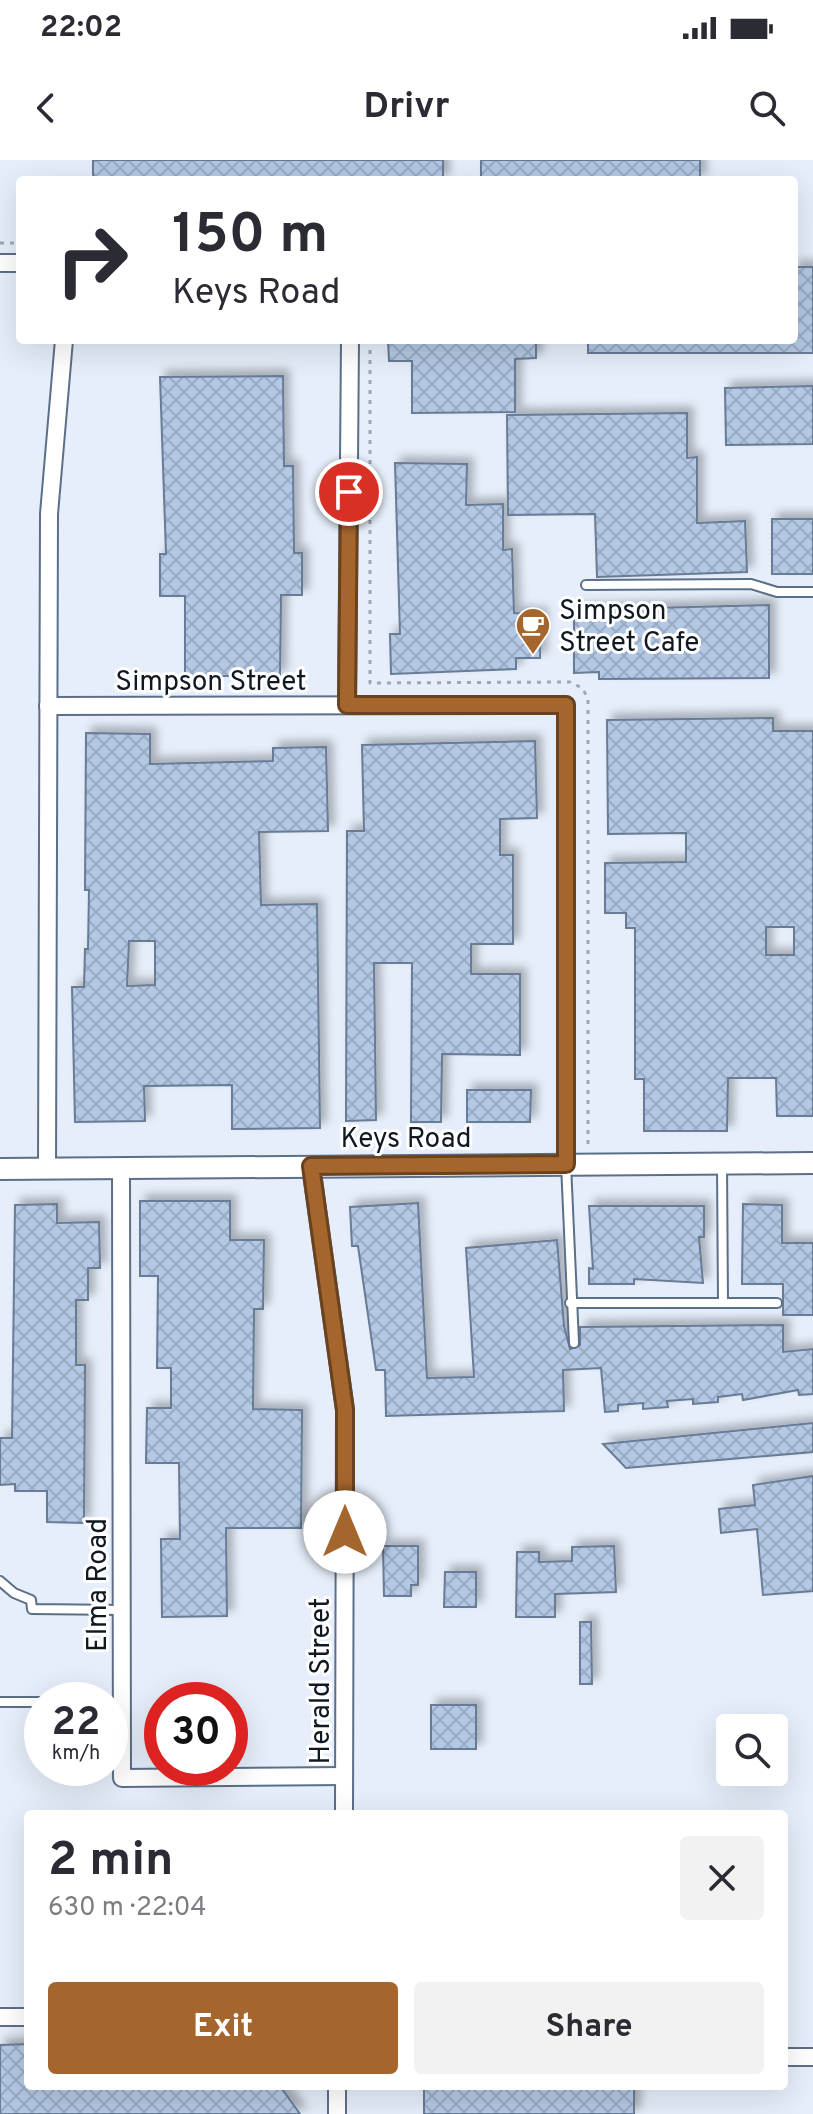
<!DOCTYPE html>
<meta charset="utf-8">
<style>
body{margin:0;font-family:Overpass,sans-serif;background:#f2f2f3;color:#2b2b33;height:100vh;display:flex;flex-direction:column;font-size:30px;white-space:nowrap}
*{box-sizing:border-box;margin:0}
p{font-size:26px;color:#7c7c81}
.icon{flex:none;width:44px;height:44px;fill:none;stroke:currentColor;stroke-width:2;stroke-linecap:round;stroke-linejoin:round}
.map{position:relative;flex:1;overflow:hidden}
.side{position:absolute;left:24px;top:1650px;width:764px;height:280px;display:flex;flex-direction:column;background:#fff;border-radius:8px;box-shadow:0 8px 32px #0002}
.side>*{flex:none}
.banner{position:absolute;left:16px;top:16px;width:782px;height:168px;border-radius:8px;box-shadow:0 8px 32px #0002;background:#fff;color:#2b2b33;overflow:hidden}
.tools{position:absolute;left:716px;top:1554px;display:grid;gap:16px}
.tools a{display:grid;place-items:center;width:72px;height:72px;border-radius:8px;background:#fff;box-shadow:0 8px 32px #0002;font-size:40px}
.speed{position:absolute;left:24px;top:1522px;display:flex;gap:16px;font-size:40px;font-weight:700;text-align:center}
.speed>*{display:grid;place-content:center;width:104px;height:104px;border-radius:50%;background:#fff;box-shadow:0 8px 32px #0002;line-height:1}
.speed small{font-size:20px;font-weight:400}
.speed .limit{border:12px solid #d22;background:#fff;color:#111}
.pin{position:absolute;display:grid;place-items:center;width:68px;height:68px;color:#fff;margin:-34px;border:4px solid #fff;border-radius:50%;box-shadow:0 2px 8px #0007}
.me{position:absolute;width:88px;margin:-44px;rotate:0deg;stroke-linejoin:round;filter:drop-shadow(0 0 6px #0008)}
.turn{display:flex;align-items:center;gap:28px;height:168px;padding:0 24px;font-size:36px}
.turn .icon{width:104px;height:104px;stroke-width:2.5}
.turn b{display:block;font-size:56px;line-height:68px}
.round{display:grid;place-items:center;flex:none;width:84px;height:84px;border-radius:8px;background:#f2f2f3}
.overview{display:flex;align-items:center;justify-content:space-between;height:136px;padding:0 24px}
h1{font-size:48px;font-weight:700;line-height:60px}
.primary-button{display:flex;gap:16px;margin-top:auto;padding:16px 24px}
.primary-button a{flex:1;height:92px;border-radius:8px;background:#a5662e;color:#fff;font-size:32px;font-weight:700;line-height:92px;text-align:center}
.primary-button a+a{background:#f2f2f3;color:#2b2b33}
.status{display:flex;justify-content:space-between;align-items:center;height:56px;padding:0 40px;background:#fff;direction:ltr}
.status svg{height:22px;fill:currentColor}
header{display:flex;justify-content:space-between;align-items:center;height:104px;padding:0 24px;background:#fff;font-size:36px;font-weight:700}
.map>svg:first-child{display:block}
.building{fill:url(#building-cross-hatch);stroke:#687b95;stroke-width:2;fill-rule:evenodd;filter:url(#shadow)}
.lines{fill:none;stroke-linecap:round;stroke-linejoin:round}
.service-casing{stroke:#5c6f88;stroke-width:12}
.minor-casing{stroke:#5c6f88;stroke-width:20}
.tertiary-casing{stroke:#5c6f88;stroke-width:24}
.path{stroke:#9ea7b2;stroke-width:3;stroke-dasharray:4 6;stroke-linecap:butt}
.service{stroke:#fff;stroke-width:8}
.minor{stroke:#fff;stroke-width:16}
.tertiary{stroke:#fff;stroke-width:20}
.route-casing{stroke:#6b421e;stroke-width:20}
.route{stroke:#a5662e;stroke-width:14}
.labels{text-anchor:middle;stroke-width:6;stroke-linejoin:round;paint-order:stroke}
.poi-label{font-size:28px;fill:#101822;stroke:#fff;text-anchor:start}
.street-label{font-size:28px;fill:#101822;stroke:#fff}
</style>
<div class="status"><b>22:02</b><svg viewBox="0 0 49 12"><path d="M0 12V9h3v3zM5 12V6h3v6zM10 12V3h3v9zM15 12V0h3v12zM26 1h20v11H26zM47 4h2v5h-2z"/></svg></div>
<header><svg class="icon" aria-label="back" viewBox="0 0 24 24"><path d="M15 5l-7 7 7 7"/></svg>Drivr<svg class="icon" aria-label="search" viewBox="0 0 24 24"><circle cx="10" cy="10" r="6"/><path d="M15 15l6 6"/></svg></header>
<div class="map">
<svg width="813" height="1954" viewBox="0 0 813 1954">
<defs>
<pattern id="building-cross-hatch" width="8" height="8" patternUnits="userSpaceOnUse" patternTransform="scale(2)"><rect width="8" height="8" fill="#b3c8e4"/><path d="M0 0l8 8M0 8l8-8" fill="none" stroke="#99abc3"/></pattern>
<filter id="shadow"><feDropShadow dx="6" dy="-6" stdDeviation="4" flood-color="#0004"/></filter>
</defs>
<rect width="100%" height="100%" fill="#e5eefa"/>
<g class="building">
<polygon points="93,0 443,0 443,20 97,20 93,15"/>
<rect x="481" y="0" width="219" height="20"/>
<polygon points="794,107 813,107 813,193 588,193 588,180 794,180"/>
<polygon points="388,180 536,180 536,198 515,199 515,252 412,253 412,201 389,201"/>
<polygon points="283,216 284,306 293,306 294,393 302,393 302,435 281,435 280,516 185,516 185,436 160,436 160,394 166,394 160,217"/>
<polygon points="813,226 813,284 726,285 725,228"/>
<polygon points="687,253 687,298 697,297 697,363 745,361 747,412 597,417 595,354 508,355 507,255"/>
<polygon points="395,303 467,304 466,345 503,344 503,390 512,389 514,453 541,454 540,498 516,498 516,509 391,514 390,474 400,474"/>
<rect x="772" y="359" width="41" height="55"/>
<polygon points="769,445 769,518 599,519 599,512 574,513 574,450"/>
<path d="M773,558V571H813V956H777L776,918H728L727,971H644V919H635V768H626V753H605V703L686,702V673L608,674L607,560ZM766,767H794V795H766Z"/>
<path d="M86,573L150,574V604L273,601V588L326,587L328,671L259,672L261,745L317,744L320,968L232,969V925L144,926L145,961L75,962L72,827H84L85,789H88L89,730H85ZM129,781H155V825L127,826Z"/>
<polygon points="535,581 537,658 500,659 500,695 513,695 513,784 471,784 471,814 520,814 520,895 442,894 441,962 411,962 412,803 374,803 376,960 346,961 347,671 364,671 362,585"/>
<polygon points="467,930 531,930 530,962 467,962"/>
<polygon points="140,1041 230,1041 230,1080 264,1080 263,1149 254,1149 253,1249 302,1250 301,1368 226,1368 227,1456 162,1457 161,1379 180,1379 179,1303 146,1303 147,1248 171,1248 171,1208 157,1208 158,1116 140,1116"/>
<polygon points="418,1043 427,1218 474,1217 466,1088 557,1080 564,1166 570,1189 580,1185 580,1167 783,1165 783,1192 813,1189 813,1234 799,1235 798,1230 743,1240 742,1234 718,1237 718,1242 693,1244 693,1239 667,1241 668,1247 643,1249 643,1243 618,1245 618,1251 605,1252 601,1208 563,1210 564,1251 386,1256 385,1210 376,1210 358,1086 352,1086 350,1047"/>
<polygon points="57,1044 57,1063 99,1062 100,1108 88,1108 88,1140 76,1140 76,1205 85,1205 84,1363 47,1362 47,1331 15,1331 15,1324 0,1325 0,1278 12,1278 15,1045"/>
<polygon points="743,1044 782,1045 782,1083 813,1083 813,1155 783,1155 783,1124 742,1124"/>
<polygon points="589,1046 704,1046 704,1077 699,1077 703,1123 634,1119 634,1124 589,1124 589,1108 593,1109"/>
<polygon points="813,1263 813,1292 626,1308 603,1284"/>
<polygon points="813,1316 813,1431 763,1435 757,1369 721,1373 719,1349 755,1345 753,1325"/>
<polygon points="383,1386 418,1386 418,1425 411,1425 411,1436 384,1436"/>
<polygon points="614,1386 616,1432 555,1434 555,1457 516,1457 517,1392 539,1392 539,1402 572,1401 572,1387"/>
<polygon points="445,1412 476,1412 476,1447 444,1447"/>
<polygon points="580,1462 591,1462 592,1524 580,1524"/>
<rect x="431" y="1545" width="45" height="44"/>
<polygon points="28,1884 28,1926 280,1926 300,1954 0,1954 0,1885"/>
<rect x="424" y="1926" width="210" height="28"/>
</g>
<g class="lines">
<g class="service-casing">
<g id="service">
<polyline points="586,425 751,424 777,432 813,432"/>
<polyline points="566,1004 574,1183"/>
<polyline points="722,1004 723,1143"/>
<polyline points="570,1143 777,1143"/>
<polyline points="0,1421 14,1433 31,1440 32,1449 122,1450"/>
<polyline points="0,1542 42,1542"/>
</g>
</g>
<g class="minor-casing">
<g id="minor">
<polyline points="0,103 20,103"/>
<polyline points="347,545 350,180"/>
<polyline points="48,546 566,545 566,1004"/>
<polyline points="311,1006 345,1250 344,1654"/>
<polyline points="47,1009 49,354 64,180"/>
<polyline points="121,1009 122,1618 344,1616"/>
<polyline points="0,1857 28,1857"/>
<polyline points="784,1897 813,1897"/>
<polyline points="337,1926 337,1954"/>
</g>
</g>
<g class="tertiary-casing">
<polyline id="tertiary" points="0,1009 813,1003"/>
</g>
<g class="path">
<polyline points="0,83 20,83"/>
<polyline points="370,180 370,523 570,522 582,528 588,538 588,984"/>
</g>
<use href="#service" class="service"/>
<use href="#minor" class="minor"/>
<use href="#tertiary" class="tertiary"/>
</g>
<g class="lines">
<g class="route-casing">
<polyline id="route" points="345,1372 345,1250 311,1006 566,1004 566,545 347,545 349,332"/>
</g>
<use href="#route" class="route"/>
</g>
<defs>
<g id="cafe-pin" transform="scale(1.8)"><path d="M0 17L-7.5 6A9.5 9.5 0 1 1 7.5 6Z" fill="#a5662e" stroke="#fff"/><path d="M-5.5-4.5H6V0H3Q3 3.5 0 3.5H-2.5Q-5.5 3.5-5.5 0ZM3-3.2v2h1.7v-2ZM-6 4.5H4V6H-6Z" fill="#fff"/></g>
</defs>
<g fill-rule="evenodd">
<use href="#cafe-pin" x="533" y="465"/>
</g>
<g class="labels">
<g class="poi-label">
<text x="559" y="459">Simpson<tspan x="559" dy="32">Street Cafe</tspan></text>
</g>
<g class="street-label">
<text x="211" y="530">Simpson Street</text>
<text x="406" y="987">Keys Road</text>
<text transform="translate(96 1425) rotate(-90)" y="10">Elma Road</text>
<text transform="translate(319 1521) rotate(-90)" y="10">Herald Street</text>
</g>
</g>
</svg>
<div class="tools">
<a><svg class="icon" aria-label="search" viewBox="0 0 24 24"><circle cx="10" cy="10" r="6"/><path d="M15 15l6 6"/></svg></a>
</div>
<div class="speed"><div>22<small>km/h</small></div><div class="limit">30</div></div>
<div class="pin" style="left:349px;top:332px;background:#d93025"><svg class="icon" aria-label="arrive" viewBox="0 0 24 24"><path d="M6 21V4h12l-3 4 3 4H6"/></svg></div>
<svg class="me" style="left:345px;top:1372px" viewBox="-20 -20 40 40"><circle r="19" fill="#fff"/><path d="M0-13L10 11 0 6-10 11z" fill="#a5662e"/></svg>
<div class="banner">
<div class="turn"><svg class="icon" aria-label="right" viewBox="0 0 24 24"><path d="M7 20v-9h11M14 6l5 5-5 5"/></svg><div><b>150 m</b>Keys Road</div></div>
</div>
<section class="side">
<div class="overview"><div><h1>2 min</h1><p>630 m · 22:04</p></div><a class="round"><svg class="icon" aria-label="close" viewBox="0 0 24 24"><path d="M6 6l12 12M18 6L6 18"/></svg></a></div>
<div class="primary-button"><a>Exit</a><a>Share</a></div>
</section>
</div>
